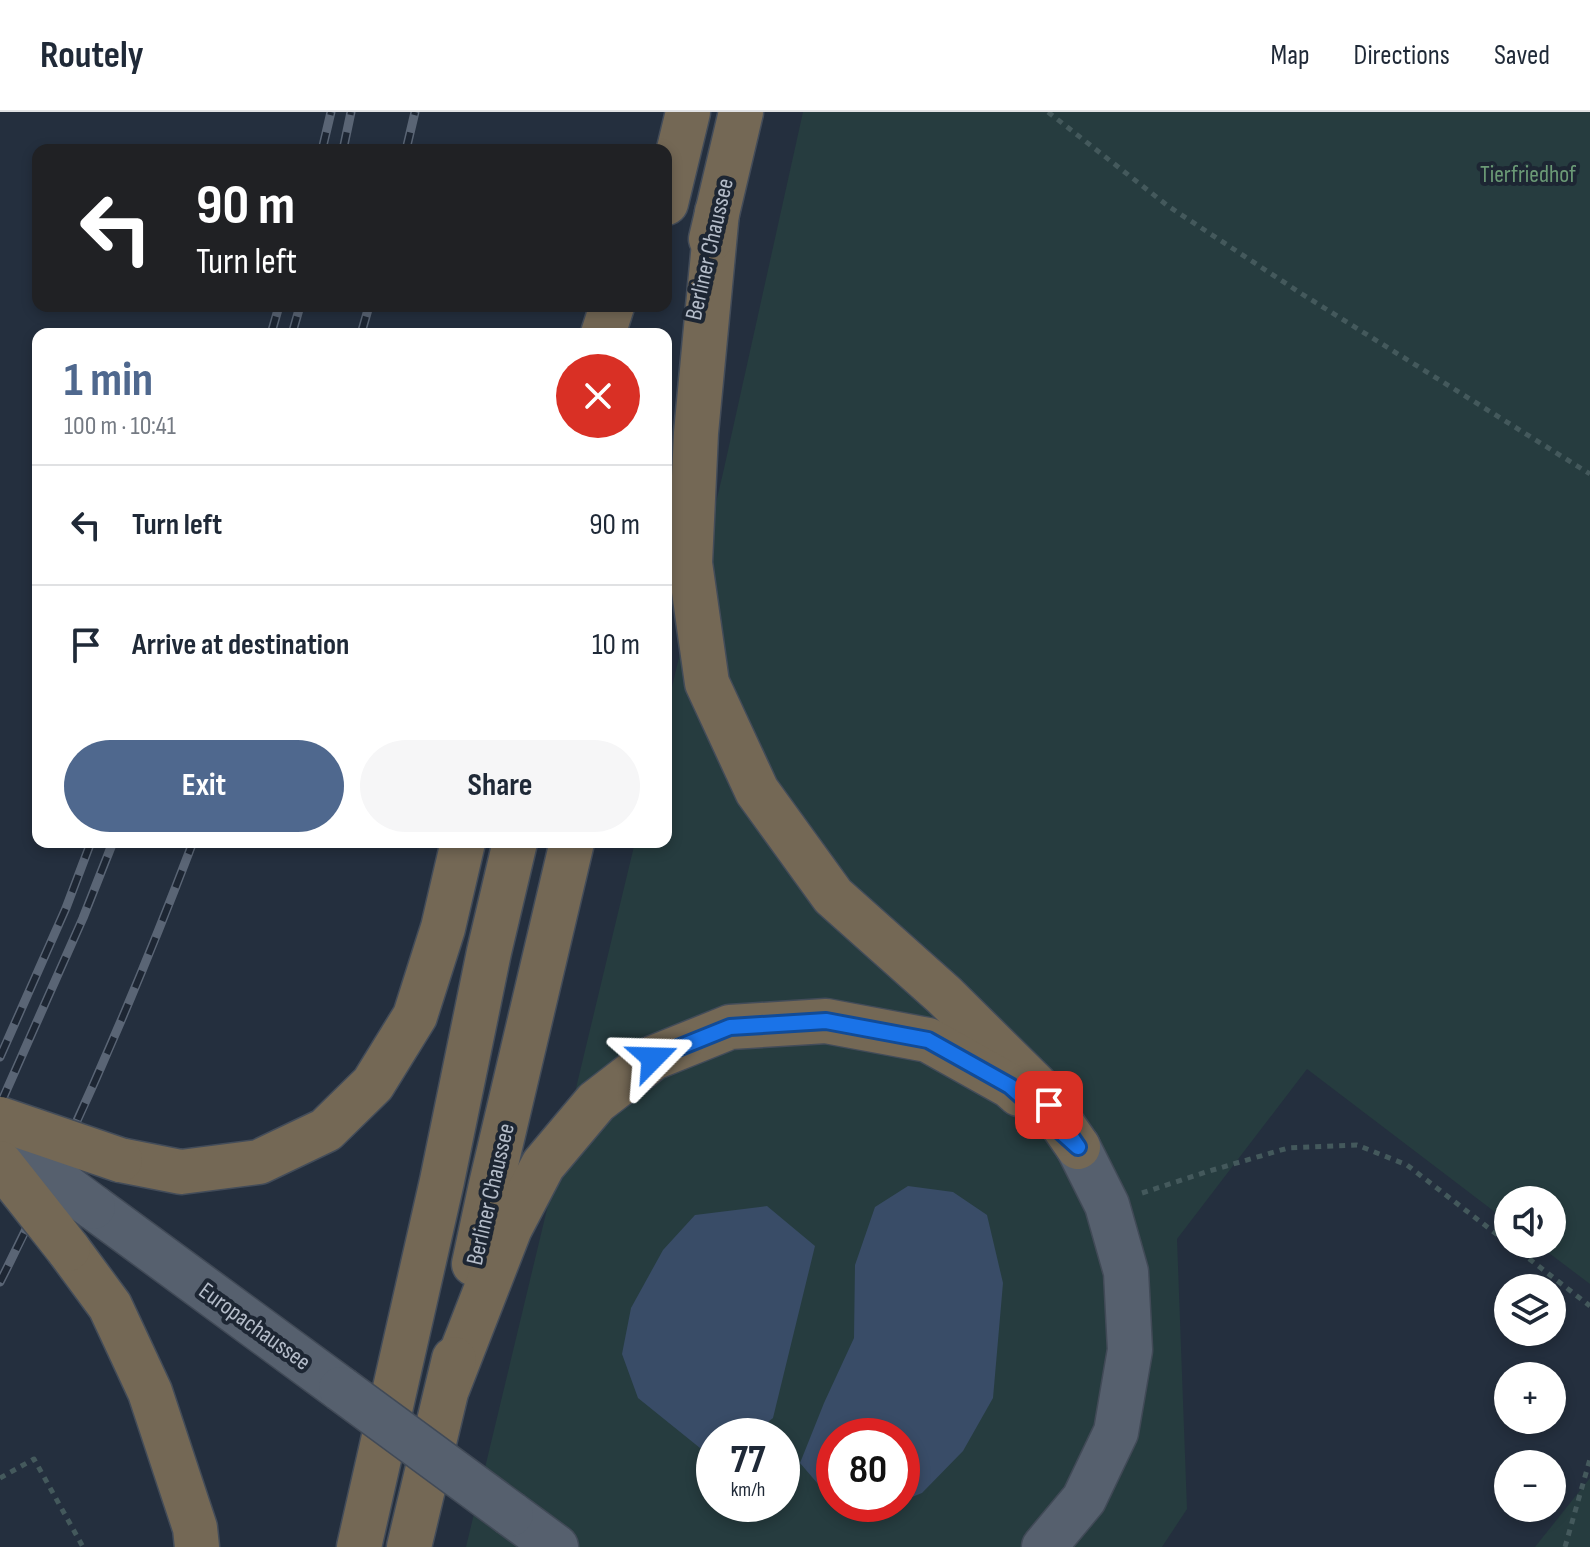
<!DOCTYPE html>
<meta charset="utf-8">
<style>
body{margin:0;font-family:"Sofia Sans Condensed",sans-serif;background:#f6f6f7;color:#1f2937;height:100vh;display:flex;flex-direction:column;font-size:30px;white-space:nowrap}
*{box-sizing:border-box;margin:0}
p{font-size:26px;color:#747a83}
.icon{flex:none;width:44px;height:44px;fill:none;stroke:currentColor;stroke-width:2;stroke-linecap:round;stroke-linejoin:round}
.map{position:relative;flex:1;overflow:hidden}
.details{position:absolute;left:32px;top:216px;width:640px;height:520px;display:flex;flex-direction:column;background:#fff;border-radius:16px;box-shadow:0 4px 12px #0003}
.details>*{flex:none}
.banner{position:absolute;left:32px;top:32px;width:640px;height:168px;border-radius:16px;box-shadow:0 4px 12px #0003;background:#202124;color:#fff;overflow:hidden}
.fabs{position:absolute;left:1494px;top:1074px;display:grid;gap:16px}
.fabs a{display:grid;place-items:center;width:72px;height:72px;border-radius:50%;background:#fff;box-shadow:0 4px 12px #0003;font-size:40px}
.speed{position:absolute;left:696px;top:1306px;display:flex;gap:16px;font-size:40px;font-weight:700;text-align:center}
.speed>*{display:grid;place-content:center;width:104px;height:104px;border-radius:50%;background:#fff;box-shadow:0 4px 12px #0003;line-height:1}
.speed small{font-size:20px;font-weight:400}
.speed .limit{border:12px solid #d22;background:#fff;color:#111}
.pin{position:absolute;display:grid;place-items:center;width:68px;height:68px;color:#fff;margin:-34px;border-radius:16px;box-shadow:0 4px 12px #0006}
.me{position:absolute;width:88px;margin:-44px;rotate:68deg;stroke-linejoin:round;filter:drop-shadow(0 0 6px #0008)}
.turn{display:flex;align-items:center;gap:28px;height:168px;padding:0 32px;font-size:36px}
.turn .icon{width:104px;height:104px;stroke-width:2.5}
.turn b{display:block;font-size:56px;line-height:68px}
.round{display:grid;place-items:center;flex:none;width:84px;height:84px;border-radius:42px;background:#f6f6f7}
.headline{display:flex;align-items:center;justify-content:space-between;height:136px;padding:0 32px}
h1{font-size:48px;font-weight:700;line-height:60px;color:#4f688e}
.cta{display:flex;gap:16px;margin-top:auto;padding:16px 32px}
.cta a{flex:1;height:92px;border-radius:48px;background:#4f688e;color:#fff;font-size:32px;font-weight:700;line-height:92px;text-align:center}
.cta a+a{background:#f6f6f7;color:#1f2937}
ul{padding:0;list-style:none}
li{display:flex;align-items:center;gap:24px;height:120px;padding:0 32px;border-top:2px solid #e0e1e3}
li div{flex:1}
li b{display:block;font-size:30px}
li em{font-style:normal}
header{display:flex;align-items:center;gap:48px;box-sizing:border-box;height:112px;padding:0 40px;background:#fff;border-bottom:2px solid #e0e1e3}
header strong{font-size:38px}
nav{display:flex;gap:44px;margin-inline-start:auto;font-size:28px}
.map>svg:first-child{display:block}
.green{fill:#263c3f;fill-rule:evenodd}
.water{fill:#394c67}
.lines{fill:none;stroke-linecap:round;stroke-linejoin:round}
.major-casing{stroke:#414a57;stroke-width:47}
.highway-casing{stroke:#434c59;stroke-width:47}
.path{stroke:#44595c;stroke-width:5;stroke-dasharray:6 6;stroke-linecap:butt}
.major{stroke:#56606e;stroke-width:44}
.highway{stroke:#746855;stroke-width:44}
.rail-casing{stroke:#5a6575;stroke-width:9}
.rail{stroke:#1d2633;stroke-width:6;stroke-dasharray:18;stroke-linecap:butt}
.major-bridge-casing{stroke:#414a57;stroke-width:47;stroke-linecap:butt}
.highway-bridge-casing{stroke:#434c59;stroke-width:47;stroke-linecap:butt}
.major-bridge{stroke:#56606e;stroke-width:44}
.highway-bridge{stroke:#746855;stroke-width:44}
.route-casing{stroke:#114b97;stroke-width:20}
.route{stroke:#1a73e8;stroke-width:14}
.labels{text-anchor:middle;stroke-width:8;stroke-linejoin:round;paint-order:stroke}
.park-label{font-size:24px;fill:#6b9a76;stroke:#1d2633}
.street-label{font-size:24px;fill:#b4bcc9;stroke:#1d2633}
</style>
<header>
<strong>Routely</strong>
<nav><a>Map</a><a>Directions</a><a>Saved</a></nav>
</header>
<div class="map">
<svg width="1590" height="1435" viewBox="0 0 1590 1435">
<rect width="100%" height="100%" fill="#242f3e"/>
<g class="green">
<path d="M803,0H1590V1172L1537,1132H1552V1088H1508V1110L1307,957L1177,1127L1187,1397L1162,1435H466L635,730H666V600L723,361ZM714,1324H782V1392H714ZM834,1324H902V1392H834Z"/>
<polygon points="1590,1366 1590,1435 1535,1435"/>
</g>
<g class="water">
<polygon points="908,1074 953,1080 987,1103 1003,1171 993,1286 963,1339 922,1381 902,1389 902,1324 834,1324 834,1388 830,1386 800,1351 824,1291 854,1226 855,1153 875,1095"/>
<polygon points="767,1094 815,1134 773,1306 751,1324 714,1324 714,1336 700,1336 638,1286 622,1242 631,1196 663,1138 695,1103"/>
</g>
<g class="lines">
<g class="major-casing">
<g id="major">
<polyline points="93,1095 341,1277"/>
<polyline points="511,1402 556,1435"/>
<polyline points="1044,1435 1084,1387 1116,1320 1130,1238 1126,1160 1107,1093 1078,1035"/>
</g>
</g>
<g class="highway-casing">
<g id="highway">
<polyline points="666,91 688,0"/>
<polyline points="717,100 696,321 690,451 707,571 757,679 833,784 944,883 1035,973 1078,1035"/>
<polyline points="711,127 741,0"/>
<polyline points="603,222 612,194"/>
<polyline points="120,1048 181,1060 259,1050 326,1018 373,972 415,904 443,816 463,730"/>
<polyline points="68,1137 110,1194 150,1280 195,1416 197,1435"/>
<polyline points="474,1152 491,1073 572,730"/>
<polyline points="448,1275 510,1116 543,1053 596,990 653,946 730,915 826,909 928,928 1010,974 1019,982"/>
<polyline points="359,1435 442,1069 489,840 515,730"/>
<polyline points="409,1435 454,1247"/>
</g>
</g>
<g class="path">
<polyline points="1048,0 1168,94 1302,182 1590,362"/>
<polyline points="1142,1081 1206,1060 1288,1036 1357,1033 1407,1053 1508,1131"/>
<polyline points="1510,1132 1590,1194"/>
<polyline points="0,1366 34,1347 83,1435"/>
<polyline points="1565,1435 1590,1347"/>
</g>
<use href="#major" class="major"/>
<use href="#highway" class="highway"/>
<g class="rail-casing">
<g id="rail">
<polyline points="322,38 331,0"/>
<polyline points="343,38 351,0"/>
<polyline points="406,38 415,0"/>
<polyline points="271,222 279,194"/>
<polyline points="292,222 300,194"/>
<polyline points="361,222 369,194"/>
<polyline points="0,945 66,796 91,730"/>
<polyline points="0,993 83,806 113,730"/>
<path d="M0,1170C72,1027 136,880 193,730"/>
</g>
</g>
<use href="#rail" class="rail"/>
<g class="major-bridge-casing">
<g id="major-bridge">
<polyline points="0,1026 93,1095"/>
<polyline points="341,1277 511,1402"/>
</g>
</g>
<g class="highway-bridge-casing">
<g id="highway-bridge">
<polyline points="0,1007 120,1048"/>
<polyline points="0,1051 68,1137"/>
</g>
</g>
<use href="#major-bridge" class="major-bridge"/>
<use href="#highway-bridge" class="highway-bridge"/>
</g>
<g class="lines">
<g class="route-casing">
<polyline id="route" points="653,946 730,915 826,909 928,928 1010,974 1078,1035 1049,993"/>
</g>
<use href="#route" class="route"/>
</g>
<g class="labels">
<g class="park-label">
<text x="1528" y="70">Tierfriedhof</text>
</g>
<g class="street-label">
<text transform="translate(709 137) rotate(-77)" y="8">Berliner Chaussee</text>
<text transform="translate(490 1082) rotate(-77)" y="8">Berliner Chaussee</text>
<text transform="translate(255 1214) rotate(36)" y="8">Europachaussee</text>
</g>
</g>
</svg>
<div class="fabs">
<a><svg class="icon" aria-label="sound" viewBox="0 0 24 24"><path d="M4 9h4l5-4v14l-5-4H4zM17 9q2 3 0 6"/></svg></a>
<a><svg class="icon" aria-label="layers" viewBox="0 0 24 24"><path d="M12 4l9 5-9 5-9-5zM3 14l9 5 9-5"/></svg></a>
<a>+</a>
<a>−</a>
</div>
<div class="speed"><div>77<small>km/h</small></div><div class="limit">80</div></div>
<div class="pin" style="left:1049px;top:993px;background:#d93025"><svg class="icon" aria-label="arrive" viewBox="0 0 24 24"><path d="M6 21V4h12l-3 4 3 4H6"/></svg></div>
<svg class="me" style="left:653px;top:946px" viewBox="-20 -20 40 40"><path d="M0-17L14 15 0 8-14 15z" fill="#1a73e8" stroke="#fff" stroke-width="4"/></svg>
<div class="banner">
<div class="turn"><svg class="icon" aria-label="left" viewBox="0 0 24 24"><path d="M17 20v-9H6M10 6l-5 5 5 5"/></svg><div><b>90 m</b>Turn left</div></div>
</div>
<section class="details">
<div class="headline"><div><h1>1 min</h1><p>100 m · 10:41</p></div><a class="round" style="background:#d93025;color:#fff"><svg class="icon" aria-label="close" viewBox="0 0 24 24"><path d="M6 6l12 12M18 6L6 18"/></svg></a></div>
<ul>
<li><svg class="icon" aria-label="left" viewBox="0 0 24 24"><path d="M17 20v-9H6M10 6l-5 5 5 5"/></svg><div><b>Turn left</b></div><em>90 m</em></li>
<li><svg class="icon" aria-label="arrive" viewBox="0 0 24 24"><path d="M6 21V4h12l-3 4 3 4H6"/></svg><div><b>Arrive at destination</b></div><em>10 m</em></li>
</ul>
<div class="cta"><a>Exit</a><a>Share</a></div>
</section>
</div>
